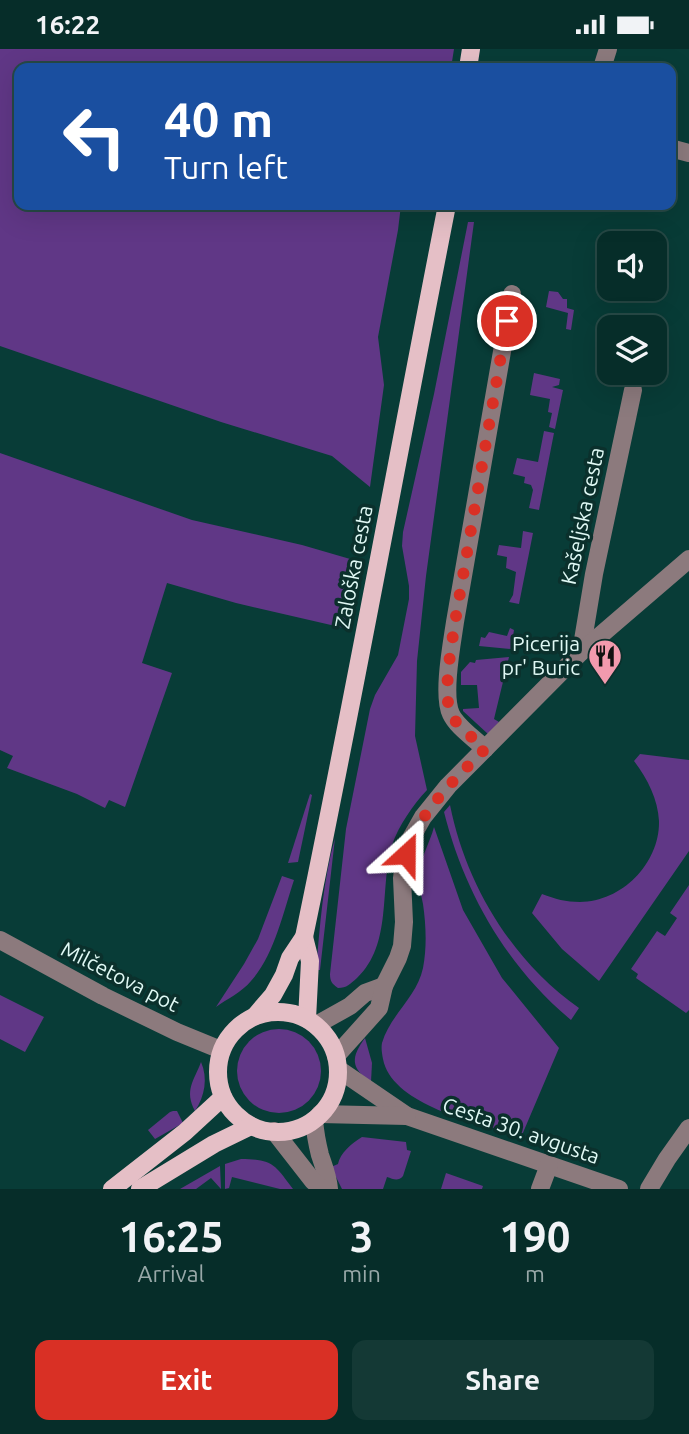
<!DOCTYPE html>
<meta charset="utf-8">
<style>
body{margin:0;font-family:Ubuntu,sans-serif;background:#143935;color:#f1f3f6;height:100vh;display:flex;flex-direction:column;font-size:26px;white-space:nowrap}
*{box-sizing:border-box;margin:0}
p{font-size:23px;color:#98a8a8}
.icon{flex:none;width:38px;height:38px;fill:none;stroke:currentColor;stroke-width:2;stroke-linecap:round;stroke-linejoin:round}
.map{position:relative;height:1140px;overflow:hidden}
.sheet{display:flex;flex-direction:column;background:#062d29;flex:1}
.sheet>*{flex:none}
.guide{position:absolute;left:14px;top:14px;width:662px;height:147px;border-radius:14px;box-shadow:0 7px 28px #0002,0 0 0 2px #274946;background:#1a4fa0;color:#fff;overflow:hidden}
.tools{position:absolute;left:597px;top:182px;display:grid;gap:14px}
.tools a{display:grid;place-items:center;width:70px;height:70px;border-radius:14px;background:#062d29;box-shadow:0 7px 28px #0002,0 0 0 2px #274946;font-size:35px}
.pin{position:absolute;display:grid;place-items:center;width:60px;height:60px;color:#fff;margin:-30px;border:4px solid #fff;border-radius:50%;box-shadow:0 2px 7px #0007}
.me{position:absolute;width:77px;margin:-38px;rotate:24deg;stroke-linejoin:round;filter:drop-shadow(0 0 5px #0008)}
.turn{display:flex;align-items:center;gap:24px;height:147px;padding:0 35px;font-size:32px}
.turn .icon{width:91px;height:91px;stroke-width:2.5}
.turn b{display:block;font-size:49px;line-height:60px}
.eta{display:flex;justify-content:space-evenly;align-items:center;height:119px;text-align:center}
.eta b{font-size:42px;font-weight:700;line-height:49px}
.button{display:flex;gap:14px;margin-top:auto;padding:14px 35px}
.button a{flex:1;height:80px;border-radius:14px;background:#d93025;color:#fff;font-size:28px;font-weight:700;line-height:80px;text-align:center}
.button a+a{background:#143935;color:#f1f3f6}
.status{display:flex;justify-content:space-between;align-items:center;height:49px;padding:0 35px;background:#062d29;direction:ltr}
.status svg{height:19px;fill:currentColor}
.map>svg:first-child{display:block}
.green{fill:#603786}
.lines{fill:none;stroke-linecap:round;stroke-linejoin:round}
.minor{stroke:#8c7a7d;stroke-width:18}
.major{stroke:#e5bfc6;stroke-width:18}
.route{stroke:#d93025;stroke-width:12;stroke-dasharray:0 21.6}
.labels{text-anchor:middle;stroke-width:7;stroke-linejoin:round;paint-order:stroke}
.street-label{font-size:21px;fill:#e0f9f5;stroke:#0b302c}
.poi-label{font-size:21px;fill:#e0f9f5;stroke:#0b302c;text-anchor:end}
</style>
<div class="status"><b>16:22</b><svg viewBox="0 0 49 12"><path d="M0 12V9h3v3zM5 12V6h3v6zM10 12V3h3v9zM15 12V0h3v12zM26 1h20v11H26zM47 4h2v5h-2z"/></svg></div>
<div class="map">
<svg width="689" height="1140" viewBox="0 0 689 1140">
<rect width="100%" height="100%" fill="#083c37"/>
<g class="green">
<polygon points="0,0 454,0 451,19 19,19 19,156 401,156 398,181 378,288 384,336 370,438 332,407 221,373 0,297"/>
<path d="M468,173H474L426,527L417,612L415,687L427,741C413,756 399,776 392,796C379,840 393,895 357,929C350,935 347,939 338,939C332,935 330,932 330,925L346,780L370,660L375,646L398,606L409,550V537L402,497L403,483L434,345Z"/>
<polygon points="549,242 558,243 563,250 567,250 567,259 574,261 571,281 566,280 568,264 546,258"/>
<polygon points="534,324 560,330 559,336 552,338 563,341 555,380 549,378 552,364 548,363 550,350 530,346"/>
<polygon points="544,382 554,384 539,461 529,459 533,441 531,436 524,434 525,428 513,425 517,409 538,413"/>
<polygon points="0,404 192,471 302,496 357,512 344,579 236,554 167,534 142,614 172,624 125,758 109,751 105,759 77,745 7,719 13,707 0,701"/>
<polygon points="523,482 533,484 519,555 509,553 513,546 516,523 506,519 507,508 497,506 499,496 521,499"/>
<polygon points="510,579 514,581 511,600 479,597 481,588 485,589 489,583 507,587"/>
<polygon points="509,608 494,670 499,673 488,685 463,662 463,660 479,659 477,636 461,636 461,623 470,613 475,614 476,611"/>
<path d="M640,705L689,711V802L599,932L562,900L532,864L542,845C555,850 566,853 580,853C622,853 660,814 659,772C658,750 647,729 634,712Z"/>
<polygon points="310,745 312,746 298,813 288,814"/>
<path d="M450,756C466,836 512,912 579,959L571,971C507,918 464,843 444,763Z"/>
<path d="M434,778L463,861L502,929L559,999L522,1086C482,1076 392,1057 383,1010C382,1005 381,999 382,994C390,966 417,948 423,919C427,898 426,876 423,855C421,845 418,835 419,824C421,808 430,793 434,778Z"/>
<path d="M335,789L320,921H316C320,877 323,831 335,789Z"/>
<path d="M282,827L294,831C283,864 274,907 251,932C242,943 227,950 216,958L244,915L258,890Z"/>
<polygon points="689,836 689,961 686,964 636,929 638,925 631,920 657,882 665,887 677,869 670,864"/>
<polygon points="0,946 44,968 25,1003 0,990"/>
<circle cx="279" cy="1022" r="42"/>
<path d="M365,989L372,1014L371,1033C350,1019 351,1008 365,989Z"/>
<path d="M201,1013C208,1029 205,1047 195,1062C184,1041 194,1032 201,1013Z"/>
<polygon points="173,1062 177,1062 183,1074 155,1090 148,1081 170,1063"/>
<path d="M362,1088L406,1093L407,1101L411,1102L403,1127C398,1133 393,1130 387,1128L383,1140H342L331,1118L338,1115C340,1104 352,1094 362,1088Z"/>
<path d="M241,1110C273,1110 275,1116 293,1140H280L232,1128L229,1139L225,1140V1115Z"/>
<polygon points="220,1117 221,1140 211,1129 196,1140 180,1140"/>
<polygon points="446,1124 483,1137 482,1140 441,1140"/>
</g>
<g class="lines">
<g class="minor">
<polyline points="602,19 608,0"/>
<polyline points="670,99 689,104"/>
<polyline points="581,603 594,525 633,341"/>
<path d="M485,700C474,689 457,678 451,665C442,646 452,594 455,573L512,245"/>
<polyline points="0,891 103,947 177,983 221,1001"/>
<polyline points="316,976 350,957 365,944 384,937"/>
<polyline points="336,1007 379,959 384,937 398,909 402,897 404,873 402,829 404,815 410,791 423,768 448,737 581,603 689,510"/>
<polyline points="338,1020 407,1067 619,1140"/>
<polyline points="320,1065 407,1067"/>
<path d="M314,1071C315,1083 317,1094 320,1106C324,1118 328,1127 329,1140"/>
<polyline points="274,1082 313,1132 323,1140"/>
<polyline points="540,1140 549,1116"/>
<polyline points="649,1140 667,1110 689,1079"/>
</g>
<g class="major">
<polyline points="468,19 471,0"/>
<polyline points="304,888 310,912 307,970"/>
<circle cx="278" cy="1023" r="60"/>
<path d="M255,967L273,946L284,926L290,909L304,888C355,644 399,400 447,156"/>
<polyline points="112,1140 185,1083 223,1048"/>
<polyline points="140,1140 214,1095 251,1077"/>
</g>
</g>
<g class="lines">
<path class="route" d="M406,805C420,761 454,732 485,700C474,689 457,678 451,665C442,646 452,594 455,573L507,272"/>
</g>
<defs>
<g id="restaurant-pin" transform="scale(1.75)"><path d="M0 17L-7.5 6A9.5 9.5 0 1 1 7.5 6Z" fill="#f29aae" stroke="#0b302c"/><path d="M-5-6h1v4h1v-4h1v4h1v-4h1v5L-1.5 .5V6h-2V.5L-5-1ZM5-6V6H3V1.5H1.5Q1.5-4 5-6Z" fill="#111"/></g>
</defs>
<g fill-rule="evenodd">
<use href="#restaurant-pin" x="605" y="607"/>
</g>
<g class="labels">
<g class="street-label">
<text transform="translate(583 467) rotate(-78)" y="7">Kašeljska cesta</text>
<text transform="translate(354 518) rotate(-79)" y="7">Zaloška cesta</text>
<text transform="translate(120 928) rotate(27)" y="7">Milčetova pot</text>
<text transform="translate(521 1082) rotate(19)" y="7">Cesta 30. avgusta</text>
</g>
<g class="poi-label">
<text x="580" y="602">Picerija<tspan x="580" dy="24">pr' Buric</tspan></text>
</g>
</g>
</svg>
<div class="tools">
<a><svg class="icon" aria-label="sound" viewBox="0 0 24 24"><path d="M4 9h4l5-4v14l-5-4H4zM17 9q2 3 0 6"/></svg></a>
<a><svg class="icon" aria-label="layers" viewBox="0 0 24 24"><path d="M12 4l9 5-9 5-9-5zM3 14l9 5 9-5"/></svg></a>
</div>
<div class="pin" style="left:507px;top:272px;background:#d93025"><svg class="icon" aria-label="arrive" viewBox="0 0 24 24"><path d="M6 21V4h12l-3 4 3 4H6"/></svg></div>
<svg class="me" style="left:406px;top:805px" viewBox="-20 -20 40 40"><path d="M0-17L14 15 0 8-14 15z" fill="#d93025" stroke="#fff" stroke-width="4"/></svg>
<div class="guide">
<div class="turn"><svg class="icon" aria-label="left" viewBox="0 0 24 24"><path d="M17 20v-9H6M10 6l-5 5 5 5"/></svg><div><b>40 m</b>Turn left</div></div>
</div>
</div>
<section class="sheet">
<div class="eta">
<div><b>16:25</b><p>Arrival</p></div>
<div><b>3</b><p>min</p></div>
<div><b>190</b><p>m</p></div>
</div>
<div class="button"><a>Exit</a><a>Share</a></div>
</section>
